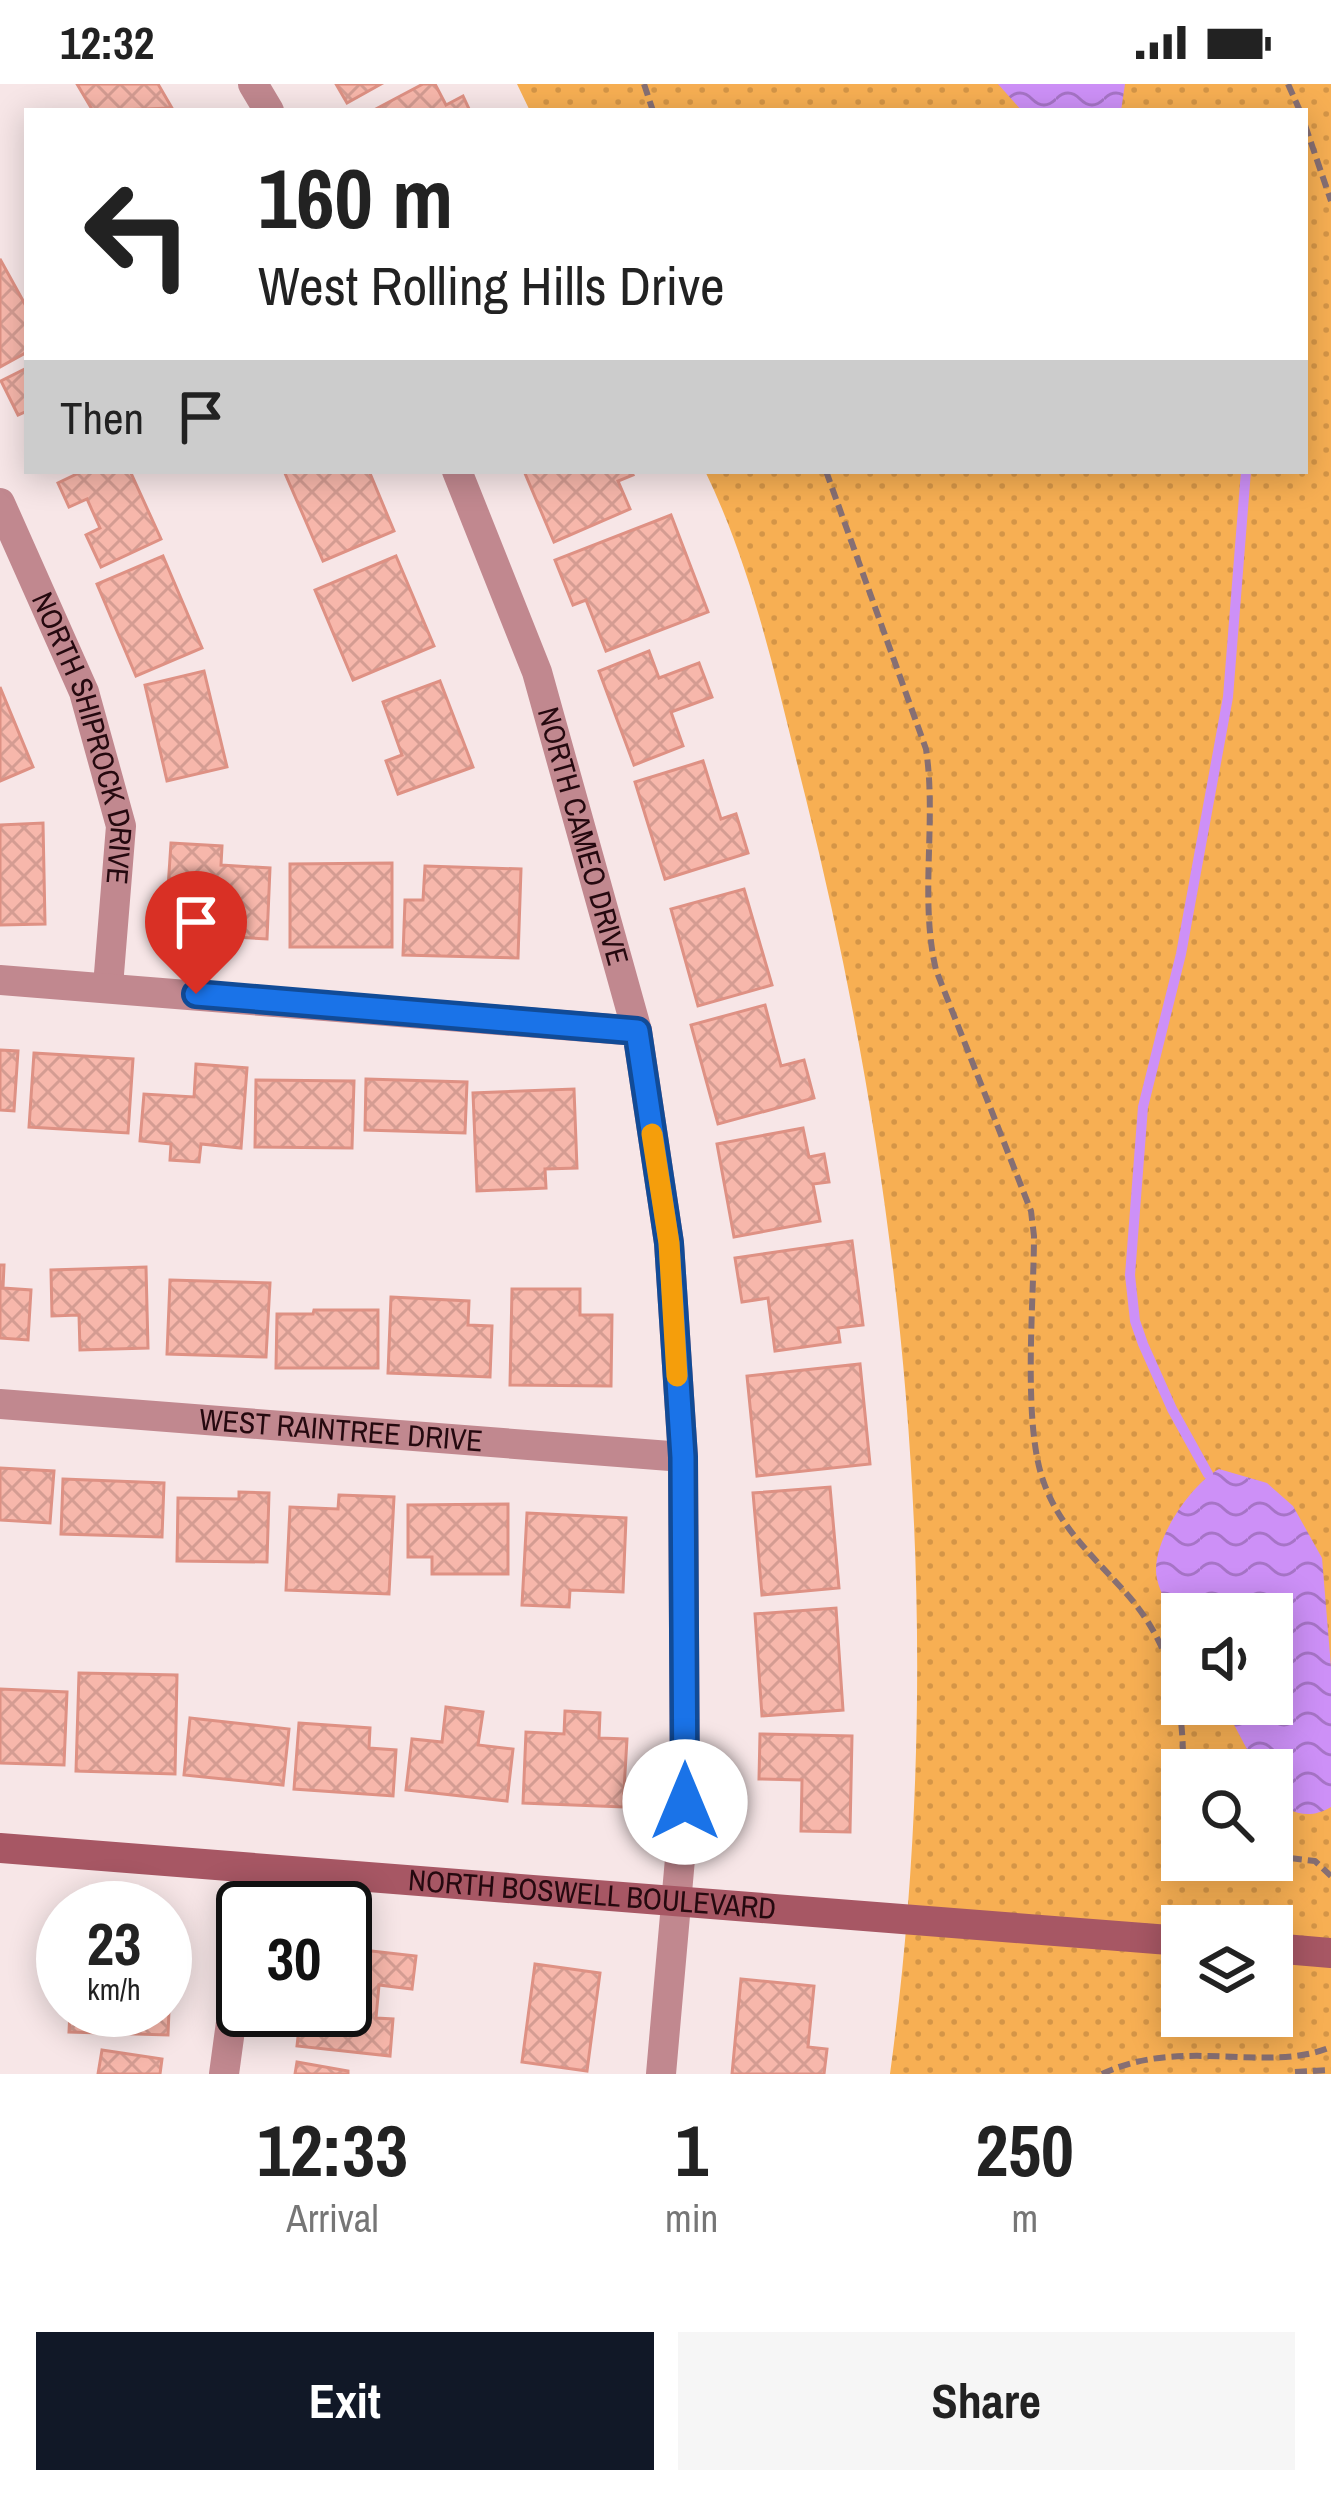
<!DOCTYPE html>
<style>
body{margin:0;font-family:"Archivo Narrow",sans-serif;background:#f6f6f6;color:#222;height:100vh;display:flex;flex-direction:column;font-size:45px;white-space:nowrap}
*{box-sizing:border-box;margin:0}
p{font-size:39px;color:#767676}
.icon{flex:none;width:66px;height:66px;fill:none;stroke:currentColor;stroke-width:2;stroke-linecap:round;stroke-linejoin:round}
.map{position:relative;height:1990px;overflow:hidden}
.sheet{display:flex;flex-direction:column;background:#fff;flex:1}
.sheet>*{flex:none}
.banner{position:absolute;left:24px;top:24px;width:1284px;height:366px;border-radius:0px;box-shadow:0 6px 30px #0003;background:#fff;color:#222;overflow:hidden}
.buttons{position:absolute;left:1161px;top:1509px;display:grid;gap:24px}
.buttons a{display:grid;place-items:center;width:132px;height:132px;border-radius:0px;background:#fff;box-shadow:0 6px 30px #0003;font-size:60px}
.speed{position:absolute;left:36px;top:1797px;display:flex;gap:24px;font-size:60px;font-weight:700;text-align:center}
.speed>*{display:grid;place-content:center;width:156px;height:156px;border-radius:50%;background:#fff;box-shadow:0 6px 30px #0003;line-height:1}
.speed small{font-size:30px;font-weight:400}
.speed .limit{border:6px solid #111;border-radius:18px;background:#fff;color:#111}
.pin{position:absolute;display:grid;place-items:center;width:102px;height:102px;color:#fff;margin:-123px -51px;border-radius:50% 50% 50% 0;rotate:-45deg;box-shadow:0 0 12px #0007}
.pin .icon{rotate:45deg}
.me{position:absolute;width:132px;margin:-66px;rotate:0deg;stroke-linejoin:round;filter:drop-shadow(0 0 9px #0008)}
.turn{display:flex;align-items:center;gap:42px;height:252px;padding:0 36px;font-size:54px}
.turn .icon{width:156px;height:156px;stroke-width:2.5}
.turn b{display:block;font-size:84px;line-height:102px}
.then{display:flex;align-items:center;height:114px;padding:0 36px;background:#0003;gap:24px;font-size:45px}
.eta{display:flex;justify-content:space-evenly;align-items:center;height:204px;text-align:center}
.eta b{font-size:72px;font-weight:700;line-height:84px}
.cta{display:flex;gap:24px;margin-top:auto;padding:24px 36px}
.cta a{flex:1;height:138px;border-radius:0px;background:#111827;color:#fff;font-size:48px;font-weight:700;line-height:138px;text-align:center}
.cta a+a{background:#f6f6f6;color:#222}
.status{display:flex;justify-content:space-between;align-items:center;height:84px;padding:0 60px;background:#fff;direction:ltr}
.status svg{height:33px;fill:currentColor}
.map>svg:first-child{display:block}
.grass{fill:url(#grass-dots);fill-rule:evenodd}
.water{fill:url(#water-waves)}
.lines{fill:none;stroke-linecap:round;stroke-linejoin:round}
.stream{stroke:#cd90f7;stroke-width:10}
.building{fill:url(#building-cross-hatch);stroke:#de9184;stroke-width:3}
.path{stroke:#866f73;stroke-width:6;stroke-dasharray:12 6;stroke-linecap:butt}
.street{stroke:#c1888f;stroke-width:30}
.secondary{stroke:#a75764;stroke-width:30}
.route-casing{stroke:#114b97;stroke-width:30}
.route{stroke:#1a73e8;stroke-width:21}
.slow{stroke:#f59e0b;stroke-width:21}
.labels{text-anchor:middle;stroke-width:9;stroke-linejoin:round;paint-order:stroke}
.street-label{font-size:30px;fill:#25090f;stroke:#f7e6e7}
</style>
<div class="status"><b>12:32</b><svg viewBox="0 0 49 12"><path d="M0 12V9h3v3zM5 12V6h3v6zM10 12V3h3v9zM15 12V0h3v12zM26 1h20v11H26zM47 4h2v5h-2z"/></svg></div>
<div class="map">
<svg width="1331" height="1990" viewBox="0 0 1331 1990">
<defs>
<pattern id="grass-dots" width="8" height="8" patternUnits="userSpaceOnUse" patternTransform="scale(3)"><rect width="8" height="8" fill="#f7af53"/><path d="M2 2h.1M6 6h.1" fill="none" stroke="#d49547" stroke-width="1.8" stroke-linecap="round"/></pattern>
<pattern id="water-waves" width="16" height="10" patternUnits="userSpaceOnUse" patternTransform="scale(3)"><rect width="16" height="10" fill="#cd90f7"/><path d="M0 5q4-4 8 0t8 0" fill="none" stroke="#a674c6"/></pattern>
<pattern id="building-cross-hatch" width="8" height="8" patternUnits="userSpaceOnUse" patternTransform="scale(3)"><rect width="8" height="8" fill="#f7b7ab"/><path d="M0 0l8 8M0 8l8-8" fill="none" stroke="#d49c92"/></pattern>
</defs>
<rect width="100%" height="100%" fill="#f7e6e7"/>
<path class="grass" d="M517,0H1331V1990H890C948,1563 910,1133 806,715C778,605 755,490 705,387H1305V27H530ZM1182,1530H1272V1620H1182ZM1182,1686H1272V1776H1182ZM1182,1842H1272V1932H1182Z"/>
<g class="water">
<polygon points="998,0 1125,0 1121,27 1022,27"/>
<path d="M1219,1385L1267,1399L1293,1422L1322,1474L1331,1583V1723C1309,1736 1291,1730 1273,1714L1272,1686H1258L1223,1620H1272V1530H1182V1546C1173,1530 1161,1513 1157,1495C1149,1460 1191,1400 1219,1385Z"/>
</g>
<g class="lines">
<polyline class="stream" points="1208,1390 1172,1325 1143,1260 1135,1237 1130,1191 1143,1023 1181,870 1228,613 1246,387"/>
</g>
<g class="building">
<polygon points="77,0 158,0 172,24 93,27"/>
<polygon points="336,0 381,0 347,19"/>
<polygon points="423,0 435,0 446,21 463,12 470,27 372,27"/>
<polygon points="0,175 27,224 27,268 0,283"/>
<polygon points="27,284 27,327 18,331 1,297"/>
<polygon points="83,387 130,387 161,455 101,483 86,451 100,444 87,415 69,423 58,399"/>
<polygon points="284,387 369,387 394,447 323,477"/>
<polygon points="524,387 631,387 633,391 618,397 630,425 554,458"/>
<polygon points="671,431 708,528 606,567 586,516 573,521 555,476"/>
<polygon points="163,472 202,564 136,592 97,500"/>
<polygon points="396,472 434,562 353,596 315,506"/>
<polygon points="649,567 659,594 699,579 712,613 671,628 683,662 634,681 599,587"/>
<polygon points="204,587 227,683 167,697 145,601"/>
<polygon points="440,597 473,683 398,710 386,677 402,671 383,618"/>
<polygon points="0,603 33,683 0,697"/>
<polygon points="703,677 721,735 736,730 748,769 665,795 635,698"/>
<polygon points="43,739 45,840 0,841 0,741"/>
<polygon points="171,759 222,762 221,781 270,784 267,855 165,849"/>
<polygon points="392,779 392,863 290,863 290,780"/>
<polygon points="425,782 521,785 518,874 403,871 405,816 423,816"/>
<polygon points="744,805 772,901 698,922 671,825"/>
<polygon points="765,921 781,982 804,976 814,1014 718,1040 691,941"/>
<polygon points="0,966 18,967 14,1027 0,1026"/>
<polygon points="34,969 133,975 128,1049 29,1043"/>
<polygon points="196,980 247,984 241,1064 201,1060 199,1078 170,1076 171,1060 140,1057 144,1010 194,1013"/>
<polygon points="366,995 467,998 465,1049 365,1046"/>
<polygon points="256,996 354,997 352,1064 255,1063"/>
<polygon points="574,1005 577,1084 545,1085 546,1104 477,1107 473,1009"/>
<polygon points="803,1044 809,1073 824,1070 829,1098 813,1100 820,1137 734,1153 717,1060"/>
<polygon points="852,1157 863,1241 838,1244 840,1258 775,1267 768,1214 742,1218 735,1174"/>
<polygon points="0,1181 4,1181 3,1204 31,1206 28,1256 0,1254"/>
<polygon points="146,1183 148,1264 80,1266 79,1231 52,1232 51,1186"/>
<polygon points="170,1196 270,1199 266,1273 167,1270"/>
<polygon points="512,1205 580,1205 580,1231 612,1231 611,1302 510,1301"/>
<polygon points="391,1213 469,1217 468,1241 492,1242 490,1293 388,1289"/>
<polygon points="314,1226 378,1226 378,1284 276,1284 277,1230 313,1230"/>
<polygon points="860,1280 870,1380 757,1392 747,1292"/>
<polygon points="0,1384 54,1387 50,1439 0,1436"/>
<polygon points="63,1395 164,1399 162,1453 61,1450"/>
<polygon points="830,1403 839,1504 762,1511 753,1409"/>
<polygon points="239,1408 269,1409 267,1478 177,1477 178,1414 239,1415"/>
<polygon points="339,1411 394,1413 389,1510 286,1506 290,1423 338,1425"/>
<polygon points="508,1420 508,1490 432,1490 432,1473 408,1473 408,1421"/>
<polygon points="527,1429 626,1434 623,1508 570,1506 569,1523 522,1521"/>
<polygon points="836,1524 843,1626 762,1632 755,1530"/>
<polygon points="79,1589 177,1591 175,1690 76,1687"/>
<polygon points="0,1605 67,1608 64,1681 0,1679"/>
<polygon points="446,1623 483,1628 478,1661 513,1665 507,1717 406,1706 412,1655 442,1658"/>
<polygon points="565,1627 600,1629 599,1654 627,1655 623,1723 523,1719 526,1648 564,1650"/>
<polygon points="190,1634 289,1645 283,1701 184,1691"/>
<polygon points="299,1639 370,1644 369,1664 396,1666 393,1712 294,1705"/>
<polygon points="760,1650 852,1652 850,1748 801,1747 802,1696 759,1695"/>
<polygon points="165,1853 172,1853 168,1951 69,1948 70,1926 165,1926"/>
<polygon points="345,1864 416,1872 412,1905 379,1901 376,1934 393,1935 390,1972 297,1962 301,1926 345,1926"/>
<polygon points="535,1880 600,1889 587,1987 522,1978"/>
<polygon points="741,1895 814,1902 808,1963 827,1965 824,1990 732,1990"/>
<polygon points="102,1966 162,1975 160,1990 98,1990"/>
<polygon points="297,1978 348,1987 348,1990 295,1990"/>
</g>
<g class="lines">
<g class="path">
<polyline points="644,0 653,27"/>
<polyline points="1288,0 1300,27"/>
<polyline points="1305,41 1331,117"/>
<path d="M826,387L926,665C937,739 919,813 936,886L1031,1127L1034,1152C1034,1217 1022,1341 1044,1399C1060,1444 1094,1473 1125,1508C1172,1560 1184,1618 1183,1686"/>
<polyline points="1272,1772 1315,1777 1331,1792"/>
<polyline points="1295,1988 1331,1986"/>
<path d="M1102,1990C1181,1952 1267,1990 1331,1963"/>
</g>
<g class="street">
<polyline points="253,0 269,27"/>
<path id="s1" d="M457,387L537,588L637,947L669,1159L683,1373L685,1718L661,1990"/>
<path id="s2" d="M0,419L84,608L121,742L108,902"/>
<polyline points="0,896 637,947"/>
<path id="s3" d="M0,1320L683,1373"/>
<polyline points="247,1824 252,1785"/>
<polyline points="224,1990 243,1850"/>
</g>
<g class="secondary">
<path id="s4" d="M0,1764L1182,1857"/>
<polyline points="1272,1864 1331,1869"/>
</g>
</g>
<g class="lines">
<g class="route-casing">
<polyline id="route" points="196,910 637,947 669,1159 683,1373 685,1718"/>
</g>
<use href="#route" class="route"/>
<polyline class="slow" points="652,1050 669,1159 677,1292"/>
</g>
<g class="labels">
<g class="street-label">
<text dy="10" stroke="none"><textPath href="#s2" startOffset="252">NORTH SHIPROCK DRIVE</textPath></text>
<text dy="10" stroke="none"><textPath href="#s1" startOffset="387">NORTH CAMEO DRIVE</textPath></text>
<text dy="10" stroke="none"><textPath href="#s3" startOffset="342">WEST RAINTREE DRIVE</textPath></text>
<text dy="10" stroke="none"><textPath href="#s4" startOffset="594">NORTH BOSWELL BOULEVARD</textPath></text>
</g>
</g>
</svg>
<div class="buttons">
<a><svg class="icon" aria-label="sound" viewBox="0 0 24 24"><path d="M4 9h4l5-4v14l-5-4H4zM17 9q2 3 0 6"/></svg></a>
<a><svg class="icon" aria-label="search" viewBox="0 0 24 24"><circle cx="10" cy="10" r="6"/><path d="M15 15l6 6"/></svg></a>
<a><svg class="icon" aria-label="layers" viewBox="0 0 24 24"><path d="M12 4l9 5-9 5-9-5zM3 14l9 5 9-5"/></svg></a>
</div>
<div class="speed"><div>23<small>km/h</small></div><div class="limit">30</div></div>
<div class="pin" style="left:196px;top:910px;background:#d93025"><svg class="icon" aria-label="arrive" viewBox="0 0 24 24"><path d="M6 21V4h12l-3 4 3 4H6"/></svg></div>
<svg class="me" style="left:685px;top:1718px" viewBox="-20 -20 40 40"><circle r="19" fill="#fff"/><path d="M0-13L10 11 0 6-10 11z" fill="#1a73e8"/></svg>
<div class="banner">
<div class="turn"><svg class="icon" aria-label="left" viewBox="0 0 24 24"><path d="M17 20v-9H6M10 6l-5 5 5 5"/></svg><div><b>160 m</b>West Rolling Hills Drive</div></div>
<div class="then">Then<svg class="icon" aria-label="arrive" viewBox="0 0 24 24"><path d="M6 21V4h12l-3 4 3 4H6"/></svg></div>
</div>
</div>
<section class="sheet">
<div class="eta">
<div><b>12:33</b><p>Arrival</p></div>
<div><b>1</b><p>min</p></div>
<div><b>250</b><p>m</p></div>
</div>
<div class="cta"><a>Exit</a><a>Share</a></div>
</section>
